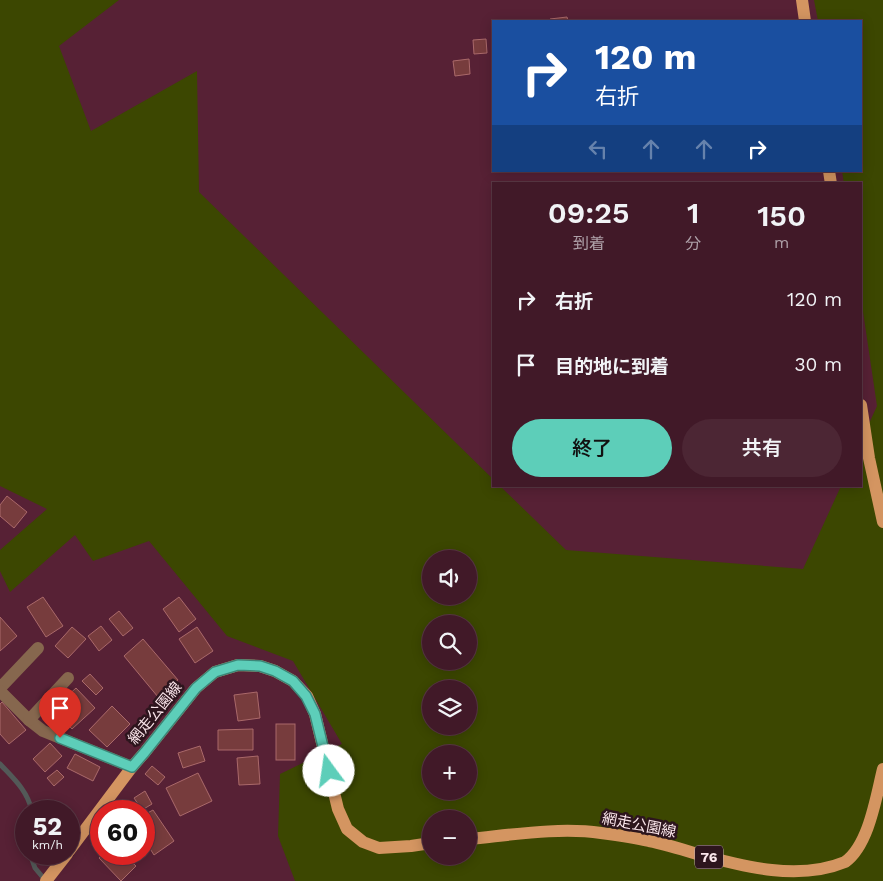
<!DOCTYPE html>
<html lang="ja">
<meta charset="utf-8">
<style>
body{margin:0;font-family:"Work Sans","Noto Sans JP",sans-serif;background:#4c2634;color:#f1f3f6;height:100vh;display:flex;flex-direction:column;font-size:19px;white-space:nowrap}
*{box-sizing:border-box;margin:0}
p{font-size:16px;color:#aea0a8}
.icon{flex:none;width:28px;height:28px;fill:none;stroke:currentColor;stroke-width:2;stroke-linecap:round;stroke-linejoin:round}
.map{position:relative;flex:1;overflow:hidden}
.panel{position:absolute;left:492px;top:182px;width:370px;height:305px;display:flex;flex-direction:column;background:#411928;border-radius:0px;box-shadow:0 2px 12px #0003,0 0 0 1px #5a3845}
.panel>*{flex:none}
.hud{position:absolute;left:492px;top:20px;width:370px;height:152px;border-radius:0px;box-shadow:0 2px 12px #0003,0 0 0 1px #5a3845;background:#1a4fa0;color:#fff;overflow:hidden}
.controls{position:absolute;left:422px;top:550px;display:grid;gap:10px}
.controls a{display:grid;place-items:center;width:55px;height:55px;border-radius:50%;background:#411928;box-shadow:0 2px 12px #0003,0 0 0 1px #5a3845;font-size:25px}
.speed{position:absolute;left:15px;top:800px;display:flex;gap:10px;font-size:25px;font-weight:700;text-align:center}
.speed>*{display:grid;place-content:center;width:65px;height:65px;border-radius:50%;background:#411928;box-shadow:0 2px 12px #0003,0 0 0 1px #5a3845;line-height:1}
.speed small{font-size:12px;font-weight:400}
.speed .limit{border:8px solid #d22;background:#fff;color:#111}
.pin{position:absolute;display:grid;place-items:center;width:42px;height:42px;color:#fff;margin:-51px -21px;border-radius:50% 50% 50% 0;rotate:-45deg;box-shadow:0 0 5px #0007}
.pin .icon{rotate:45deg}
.me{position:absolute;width:55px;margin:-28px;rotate:346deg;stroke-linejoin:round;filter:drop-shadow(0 0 4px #0008)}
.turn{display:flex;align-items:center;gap:18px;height:105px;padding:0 20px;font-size:22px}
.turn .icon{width:65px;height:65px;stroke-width:2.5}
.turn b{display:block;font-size:35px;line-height:42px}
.lanes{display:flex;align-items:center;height:48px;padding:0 20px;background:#0003;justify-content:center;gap:25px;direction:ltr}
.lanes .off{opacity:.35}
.eta{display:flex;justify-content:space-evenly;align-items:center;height:85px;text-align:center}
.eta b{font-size:30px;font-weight:600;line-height:35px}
.action{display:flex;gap:10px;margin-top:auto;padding:10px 20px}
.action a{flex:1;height:58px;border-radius:30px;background:#5dceb9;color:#111;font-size:20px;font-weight:600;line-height:58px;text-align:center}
.action a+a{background:#4c2634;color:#f1f3f6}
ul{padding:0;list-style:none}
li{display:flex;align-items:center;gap:15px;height:65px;padding:0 20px}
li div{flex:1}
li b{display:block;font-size:19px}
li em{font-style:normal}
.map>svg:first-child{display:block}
.green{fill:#3c4701;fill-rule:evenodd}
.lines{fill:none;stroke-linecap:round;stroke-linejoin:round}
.stream{stroke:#535958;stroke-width:5}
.building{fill:#773c3d;stroke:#aa696a}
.street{stroke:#86674e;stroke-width:12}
.primary{stroke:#d49561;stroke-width:12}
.route-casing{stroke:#3c8678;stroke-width:12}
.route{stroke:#5dceb9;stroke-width:9}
.labels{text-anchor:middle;stroke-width:5;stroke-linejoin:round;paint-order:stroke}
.shield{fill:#2d151d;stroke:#bca7ac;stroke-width:1}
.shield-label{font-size:14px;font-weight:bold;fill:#fae5ea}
.street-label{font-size:15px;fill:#fae5ea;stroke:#2d151d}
</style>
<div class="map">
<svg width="883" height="881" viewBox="0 0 883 881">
<rect width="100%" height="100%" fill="#572135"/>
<path class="green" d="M0,0H119L59,46L91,131L197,71L199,192L494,480V486H500L566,550L803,569L841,486H861V441L877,406L861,298V184H844L842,171H861V21H818L814,0H883V881H295L278,836L280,774L342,744L293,661L227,636L149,541L93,561L75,535L10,592L0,571V550L47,509L0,486ZM431,559H469V596H431ZM431,624H469V661H431ZM431,689H469V726H431ZM431,754H469V791H431ZM431,819H469V856H431Z"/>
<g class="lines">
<g class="stream">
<path d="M0,764C14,779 27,790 32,811"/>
<polyline points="30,854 35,868 46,881"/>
</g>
</g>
<g class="building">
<polygon points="567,17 568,21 551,21 550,19"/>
<polygon points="486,39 487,53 474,54 473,40"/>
<polygon points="469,59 470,74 455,76 453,61"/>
<polygon points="7,496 27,512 14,528 0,516 0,505"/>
<polygon points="43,597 63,626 46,637 27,607"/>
<polygon points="179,597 196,619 179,632 163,609"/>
<polygon points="119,611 133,628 123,636 109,619"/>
<polygon points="0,617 17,636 0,651"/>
<polygon points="101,626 112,640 99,651 88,636"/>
<polygon points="72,627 86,639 68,658 55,646"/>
<polygon points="197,627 213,651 195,663 179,639"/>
<polygon points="143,639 178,680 158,697 124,656"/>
<polygon points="90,674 103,688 96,695 82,681"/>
<polygon points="76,688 95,708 72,729 53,709"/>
<polygon points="257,692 260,718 238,721 234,695"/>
<polygon points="2,702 26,730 9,744 0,734 0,704"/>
<polygon points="112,706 130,724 107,747 89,730"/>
<rect x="276" y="724" width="19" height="36"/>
<polygon points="253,729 253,750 218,750 218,730"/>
<polygon points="50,743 62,756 45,772 33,759"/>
<polygon points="200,746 205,761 183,768 178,753"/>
<polygon points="75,754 100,767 93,781 67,768"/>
<polygon points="258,756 260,784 239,785 237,758"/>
<polygon points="152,766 165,777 158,785 145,774"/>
<polygon points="57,770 64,777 54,786 47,778"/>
<polygon points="198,773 212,801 180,816 166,788"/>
<polygon points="145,791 152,804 142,810 134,798"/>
<polygon points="153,810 174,841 154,855 144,839 144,815"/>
<polygon points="103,854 123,854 136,866 121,881 99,858"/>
</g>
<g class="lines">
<g class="street">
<polyline points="0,688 38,648"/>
<polyline points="0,691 29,720 43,731 132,767"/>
<polyline points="29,720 68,678"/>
</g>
<g class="primary">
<polyline points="802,0 805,21"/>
<polyline points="829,171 831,184"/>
<polyline points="861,405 869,458 883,522"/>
<path d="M469,839C511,835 559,827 601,833C617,835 633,837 649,841C665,844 681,849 697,854C745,867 799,881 845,862C869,845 876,797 883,769"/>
<polyline points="69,851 132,767 145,752 196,688 215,672 238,665 260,666 275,671 293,681 307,696 315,714 338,809 347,829 363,842 379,848 411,846 431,843"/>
<polyline points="46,881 67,854"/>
</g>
</g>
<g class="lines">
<g class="route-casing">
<polyline id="route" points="60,738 132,767 145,752 196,688 215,672 238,665 260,666 275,671 293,681 306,696 315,714 329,771"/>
</g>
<use href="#route" class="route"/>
</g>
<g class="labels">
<rect class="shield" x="695" y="845.5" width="28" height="23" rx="4"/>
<g class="shield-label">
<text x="709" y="862">76</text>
</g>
<g class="street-label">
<text transform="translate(155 713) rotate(-51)" y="5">網走公園線</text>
<text transform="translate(639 825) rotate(11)" y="5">網走公園線</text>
</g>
</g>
</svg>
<div class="controls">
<a><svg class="icon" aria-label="sound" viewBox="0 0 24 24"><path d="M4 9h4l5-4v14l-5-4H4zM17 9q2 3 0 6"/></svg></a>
<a><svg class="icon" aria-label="search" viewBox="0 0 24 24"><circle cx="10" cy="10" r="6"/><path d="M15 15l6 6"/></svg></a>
<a><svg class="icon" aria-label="layers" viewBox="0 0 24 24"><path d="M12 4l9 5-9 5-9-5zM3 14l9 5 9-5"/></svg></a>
<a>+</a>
<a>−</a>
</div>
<div class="speed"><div>52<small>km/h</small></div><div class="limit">60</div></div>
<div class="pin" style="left:60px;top:738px;background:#d93025"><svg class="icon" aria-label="arrive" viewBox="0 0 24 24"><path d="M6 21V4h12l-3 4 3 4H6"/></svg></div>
<svg class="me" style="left:329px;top:771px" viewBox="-20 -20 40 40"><circle r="19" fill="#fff"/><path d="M0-13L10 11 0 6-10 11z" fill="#5dceb9"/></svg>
<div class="hud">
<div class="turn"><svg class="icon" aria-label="right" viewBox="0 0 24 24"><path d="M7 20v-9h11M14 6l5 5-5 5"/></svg><div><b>120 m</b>右折</div></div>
<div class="lanes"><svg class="icon off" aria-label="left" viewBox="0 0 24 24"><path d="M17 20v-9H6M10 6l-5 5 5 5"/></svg><svg class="icon off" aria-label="ahead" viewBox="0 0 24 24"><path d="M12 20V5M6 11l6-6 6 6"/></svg><svg class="icon off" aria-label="ahead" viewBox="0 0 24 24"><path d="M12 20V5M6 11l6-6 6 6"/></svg><svg class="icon" aria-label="right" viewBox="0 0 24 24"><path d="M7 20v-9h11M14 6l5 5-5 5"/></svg></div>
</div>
<section class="panel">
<div class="eta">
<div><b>09:25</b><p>到着</p></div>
<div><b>1</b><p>分</p></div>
<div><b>150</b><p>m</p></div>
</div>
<ul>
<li><svg class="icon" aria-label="right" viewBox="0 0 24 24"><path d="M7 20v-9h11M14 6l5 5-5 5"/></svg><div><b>右折</b></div><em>120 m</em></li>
<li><svg class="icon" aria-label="arrive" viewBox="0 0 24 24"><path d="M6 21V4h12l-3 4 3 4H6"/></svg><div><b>目的地に到着</b></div><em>30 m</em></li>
</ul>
<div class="action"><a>終了</a><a>共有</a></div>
</section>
</div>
